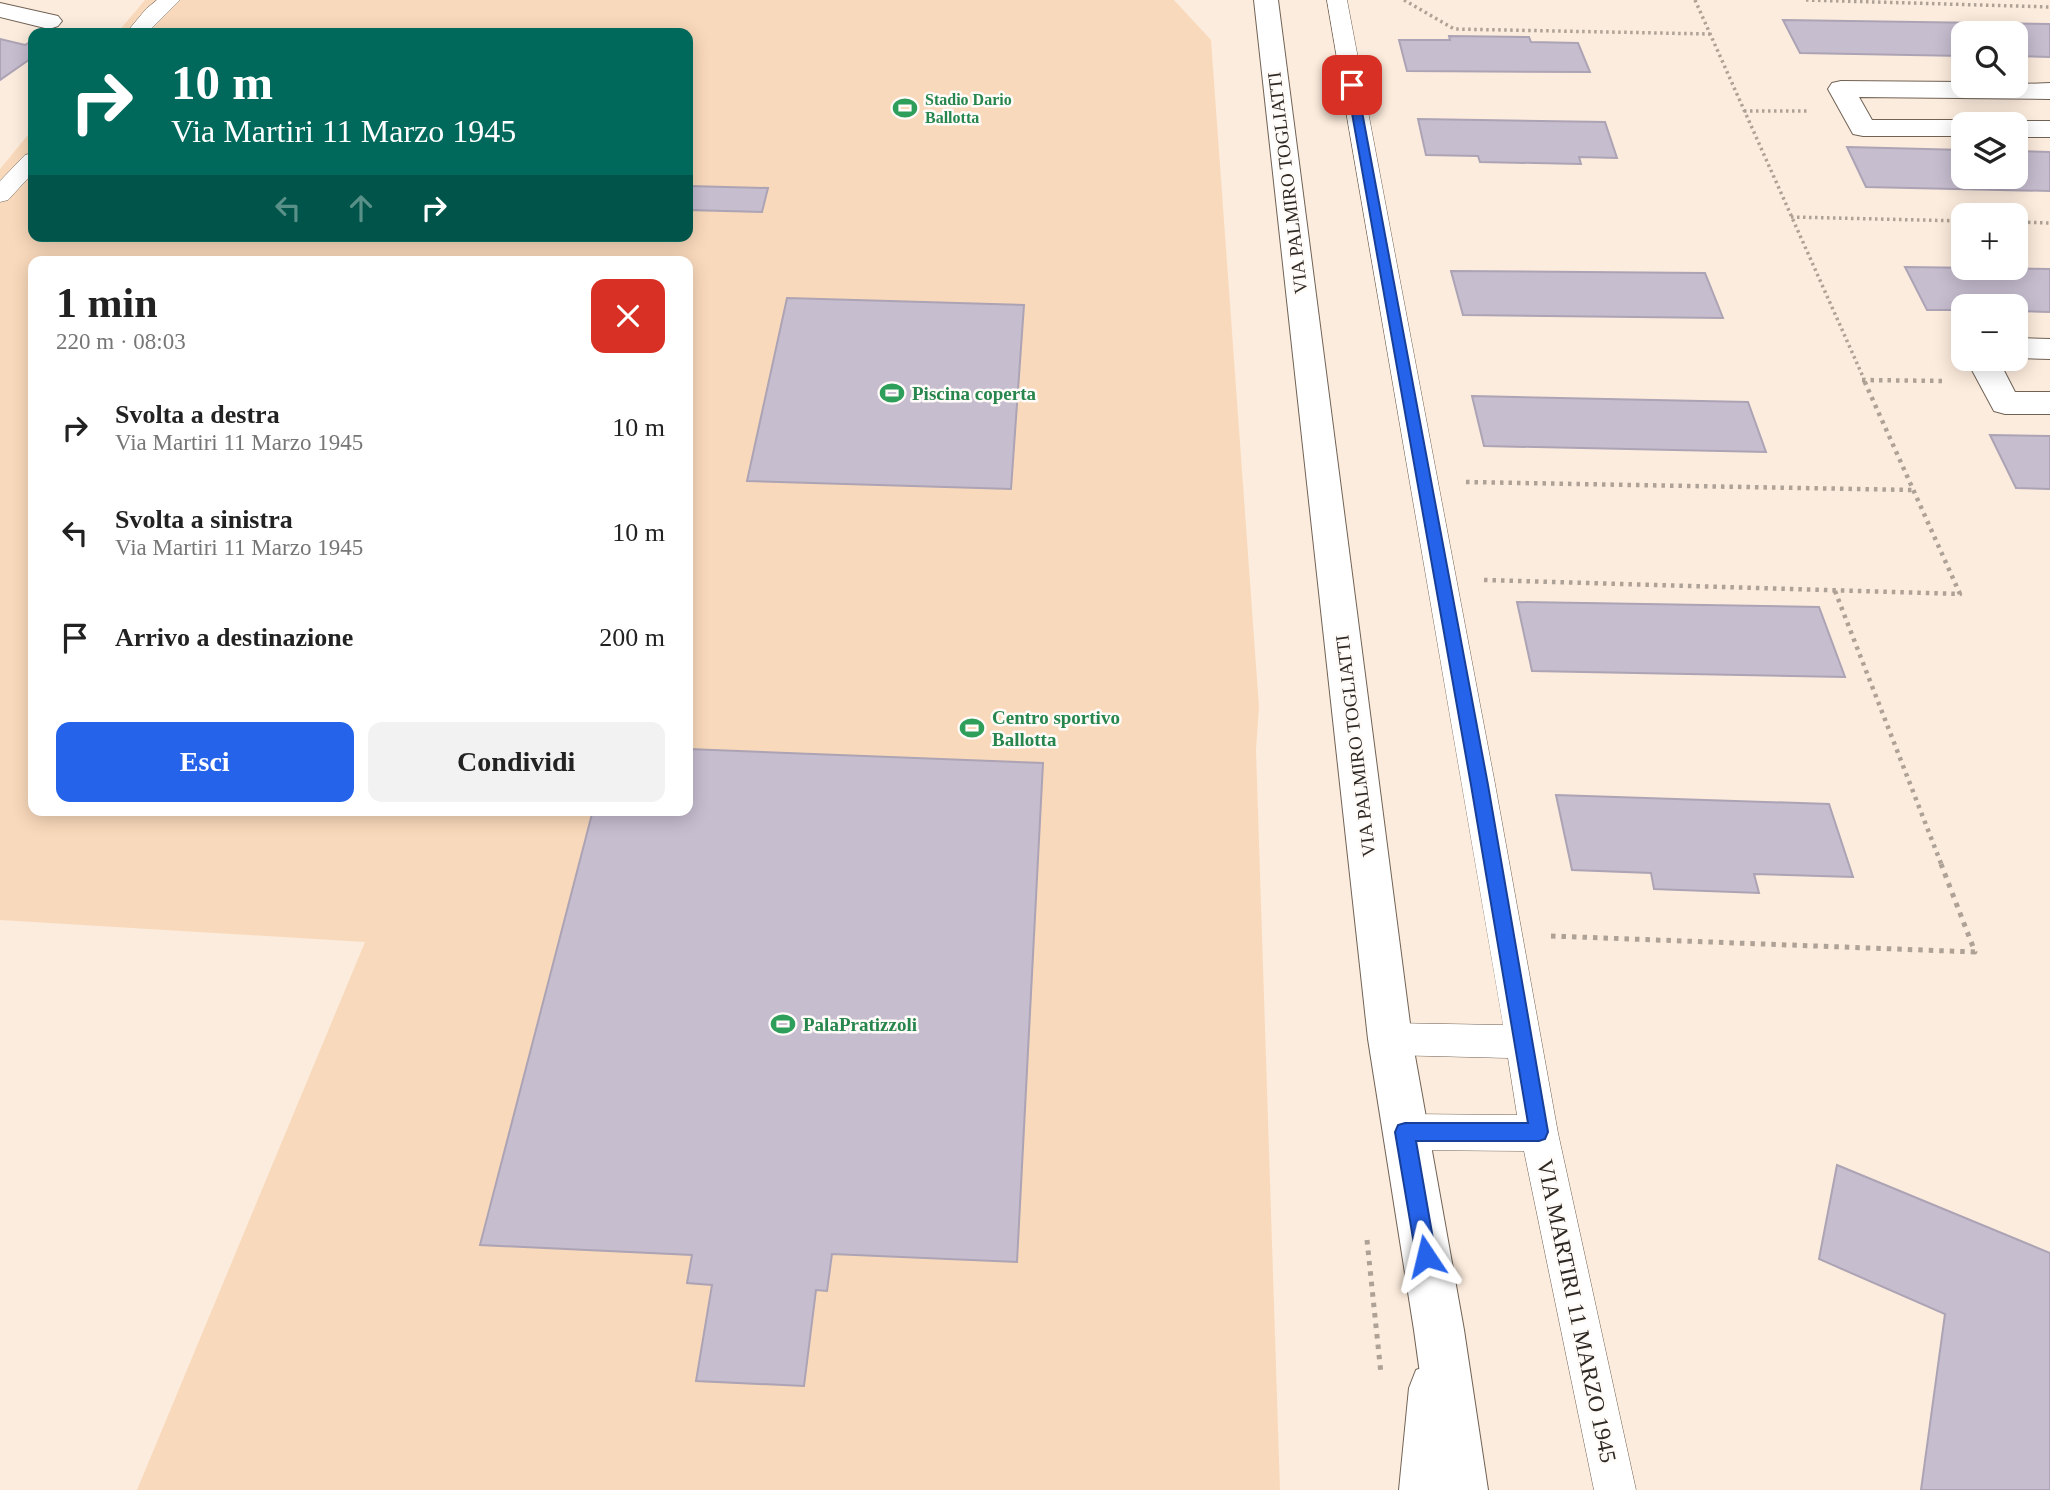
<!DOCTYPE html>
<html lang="it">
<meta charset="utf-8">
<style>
body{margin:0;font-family:Georgia,serif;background:#f2f2f2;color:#222;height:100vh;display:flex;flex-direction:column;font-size:26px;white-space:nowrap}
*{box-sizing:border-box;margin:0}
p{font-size:23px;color:#767676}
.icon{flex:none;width:38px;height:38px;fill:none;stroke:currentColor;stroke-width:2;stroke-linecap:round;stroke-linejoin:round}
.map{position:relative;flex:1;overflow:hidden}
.side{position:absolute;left:28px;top:256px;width:665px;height:560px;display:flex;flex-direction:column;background:#fff;border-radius:14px;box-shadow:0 4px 18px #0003}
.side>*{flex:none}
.hud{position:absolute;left:28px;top:28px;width:665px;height:214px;border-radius:14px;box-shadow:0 4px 18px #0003;background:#00695c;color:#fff;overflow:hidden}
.tools{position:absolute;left:1951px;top:21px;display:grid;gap:14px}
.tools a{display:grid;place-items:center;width:77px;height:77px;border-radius:14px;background:#fff;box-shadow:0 4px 18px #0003;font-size:35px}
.pin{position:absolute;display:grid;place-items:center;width:60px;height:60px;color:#fff;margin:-30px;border-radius:14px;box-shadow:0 4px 10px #0006}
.me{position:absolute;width:77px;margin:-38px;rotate:350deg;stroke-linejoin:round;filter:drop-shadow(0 0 5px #0008)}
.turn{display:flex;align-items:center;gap:24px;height:147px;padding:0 28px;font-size:32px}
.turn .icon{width:91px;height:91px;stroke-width:2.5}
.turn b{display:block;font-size:49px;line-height:60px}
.lanes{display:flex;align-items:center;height:66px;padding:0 28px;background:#0003;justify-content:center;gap:35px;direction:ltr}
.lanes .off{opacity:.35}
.round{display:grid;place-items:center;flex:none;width:74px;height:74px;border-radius:14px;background:#f2f2f2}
.headline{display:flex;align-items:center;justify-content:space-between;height:119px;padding:0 28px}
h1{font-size:42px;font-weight:600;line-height:52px}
.button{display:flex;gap:14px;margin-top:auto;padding:14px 28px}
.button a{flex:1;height:80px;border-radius:14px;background:#2563eb;color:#fff;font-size:28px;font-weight:600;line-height:80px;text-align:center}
.button a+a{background:#f2f2f2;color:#222}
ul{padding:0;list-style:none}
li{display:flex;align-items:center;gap:21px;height:105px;padding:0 28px}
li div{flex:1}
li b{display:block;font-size:26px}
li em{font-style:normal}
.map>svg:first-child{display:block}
.green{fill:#f9d9bb;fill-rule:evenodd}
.building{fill:#c6bdcf;stroke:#aca3b4;stroke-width:2}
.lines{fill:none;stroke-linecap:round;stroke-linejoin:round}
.service-casing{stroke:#706255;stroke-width:1}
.minor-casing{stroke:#706255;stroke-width:2}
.tertiary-casing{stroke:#706255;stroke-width:2}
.path-far2{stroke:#aea196;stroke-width:3.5;stroke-dasharray:2.5 3.5;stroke-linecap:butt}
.path-far1{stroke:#aea196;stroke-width:4.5;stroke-dasharray:3.5 5;stroke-linecap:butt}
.path{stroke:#aea196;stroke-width:5;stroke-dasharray:4.5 6;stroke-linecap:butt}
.service{fill:#fff;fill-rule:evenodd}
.minor{fill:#fff;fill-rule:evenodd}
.tertiary{fill:#fff;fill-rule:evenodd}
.route{fill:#2563eb;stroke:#184099;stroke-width:2}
.labels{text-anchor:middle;stroke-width:5;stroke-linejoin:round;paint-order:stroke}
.far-leisure-label{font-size:16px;font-weight:bold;fill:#27864d;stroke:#fffbf8;text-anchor:start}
.street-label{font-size:19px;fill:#2f2923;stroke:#fffbf8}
.leisure-label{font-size:19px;font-weight:bold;fill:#27864d;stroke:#fffbf8;text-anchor:start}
.near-street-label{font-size:23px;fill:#2f2923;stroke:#fffbf8}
</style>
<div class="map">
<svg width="2050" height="1490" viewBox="0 0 2050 1490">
<rect width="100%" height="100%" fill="#fcecdd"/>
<path class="green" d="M145,0H1174L1211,40L1259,707L1256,750L1280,1490H137L365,942L0,920V169L33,129V236H688V33H117ZM33,261H688V810H33Z"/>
<g class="building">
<polygon points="1783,20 2050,24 2050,57 2016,56 2016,33 1964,33 1964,56 1800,53"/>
<polygon points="1449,36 1529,37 1531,42 1578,43 1590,72 1407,71 1399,40 1450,40"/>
<polygon points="0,39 25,45 33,40 33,57 0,80"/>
<polygon points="1418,119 1605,122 1617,158 1579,157 1581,164 1480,162 1478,156 1426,155"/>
<polygon points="1847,147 1964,150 1964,177 2016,177 2016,151 2050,152 2050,191 1866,187"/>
<polygon points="688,186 768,188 762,212 688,210"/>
<polygon points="1905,267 2050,269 2050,312 2016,311 2016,306 1964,306 1964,310 1927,310"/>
<polygon points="1451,271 1705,273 1723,318 1463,315"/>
<polygon points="787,298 1024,305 1011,489 747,481"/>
<polygon points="1472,396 1748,402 1766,452 1484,446"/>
<polygon points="1990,435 2050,436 2050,489 2016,488"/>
<polygon points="1517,602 1819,607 1845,677 1532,671"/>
<polygon points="688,749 1043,763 1017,1262 832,1254 827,1291 816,1290 804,1386 696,1381 712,1285 687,1283 692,1255 480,1245 593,810 688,810"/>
<polygon points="1556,795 1829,804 1853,877 1754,874 1759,893 1654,889 1651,873 1572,870"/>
<polygon points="1837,1165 2050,1253 2050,1490 1921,1490 1945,1314 1819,1259"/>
</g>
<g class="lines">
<g class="service-casing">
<g id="service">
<polygon points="157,0 180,0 147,33 126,33 146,9"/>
<polygon points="1327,0 1347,0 1495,784 1558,1133 1636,1490 1594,1490 1524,1151 1405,1150 1392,1145 1386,1132 1392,1119 1405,1114 1517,1115 1508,1058 1390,1055 1377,1051 1372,1039 1377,1027 1390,1023 1503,1025"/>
<polygon points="33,153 33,173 8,200 0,202 0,181 25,155"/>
</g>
</g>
<g class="minor-casing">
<g id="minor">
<polygon points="0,3 58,16 62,21 58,26 49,29 0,17"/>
<polygon points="1841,81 1964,82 1964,86 2050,83 2050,99 1859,97 1872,120 1964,120 1975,124 1964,124 1964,136 1863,136 1853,134 1828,89 1832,83"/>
<polygon points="2016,121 2050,121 2050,137 2016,137 2016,124 2006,124"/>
<polygon points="2016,338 2050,339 2050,359 2016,358"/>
<polygon points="1966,359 1998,359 2015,392 2050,392 2050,414 2005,414 1994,411"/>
<polygon points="1434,1363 1452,1370 1459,1388 1451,1490 1399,1490 1409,1388 1416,1370"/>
</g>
</g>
<g class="tertiary-casing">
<polygon id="tertiary" points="1254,0 1278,0 1412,1039 1464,1330 1488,1490 1436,1490 1414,1330 1368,1039"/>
</g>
<g class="path-far2">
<polyline points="1404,0 1454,29 1710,34"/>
<polyline points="1695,0 1864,379"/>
<polyline points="1806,0 2050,7"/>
<polyline points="1744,111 1807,111"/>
<polyline points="1791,217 1964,221"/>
<polyline points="2016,222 2050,223"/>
</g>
<g class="path-far1">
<polyline points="1862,380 1946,381"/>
<polyline points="1466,482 1913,490"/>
<polyline points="1484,580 1960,594 1863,378"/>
<polyline points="1835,591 1942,866"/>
</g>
<g class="path">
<polyline points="1551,936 1975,952 1941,864"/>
<polyline points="1367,1240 1381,1374"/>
</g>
<use href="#service" class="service"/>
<use href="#minor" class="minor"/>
<use href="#tertiary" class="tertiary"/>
</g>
<polygon class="route" points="1352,82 1357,85 1488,785 1548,1132 1545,1139 1539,1141 1416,1141 1436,1256 1433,1263 1426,1266 1419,1263 1416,1256 1395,1132 1398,1125 1405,1123 1528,1123 1471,785 1347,85"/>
<defs>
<g id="stadium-bare" transform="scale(1.89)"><path d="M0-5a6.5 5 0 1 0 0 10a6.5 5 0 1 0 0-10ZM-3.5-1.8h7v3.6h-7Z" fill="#2e9e5b" stroke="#fffbf8" stroke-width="2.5" paint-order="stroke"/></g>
</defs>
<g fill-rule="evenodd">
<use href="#stadium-bare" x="905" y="108"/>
<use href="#stadium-bare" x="892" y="393"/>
<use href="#stadium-bare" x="972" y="728"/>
<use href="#stadium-bare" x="783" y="1024"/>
</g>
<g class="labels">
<g class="far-leisure-label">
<text x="925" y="105">Stadio Dario<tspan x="925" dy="18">Ballotta</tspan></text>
</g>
<g class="street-label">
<text transform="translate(1287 183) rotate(-97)" y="7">VIA PALMIRO TOGLIATTI</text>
<text transform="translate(1355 746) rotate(-97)" y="7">VIA PALMIRO TOGLIATTI</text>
</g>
<g class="leisure-label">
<text x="912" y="400">Piscina coperta</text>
<text x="992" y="724">Centro sportivo<tspan x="992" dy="22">Ballotta</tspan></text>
<text x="803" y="1031">PalaPratizzoli</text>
</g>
<g class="near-street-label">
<text transform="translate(1577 1311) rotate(78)" y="8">VIA MARTIRI 11 MARZO 1945</text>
</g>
</g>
</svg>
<div class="tools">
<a><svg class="icon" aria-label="search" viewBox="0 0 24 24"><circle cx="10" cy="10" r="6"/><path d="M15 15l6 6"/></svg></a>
<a><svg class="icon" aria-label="layers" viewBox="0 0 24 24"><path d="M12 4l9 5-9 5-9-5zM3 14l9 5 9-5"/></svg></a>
<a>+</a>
<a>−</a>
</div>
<div class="pin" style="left:1352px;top:85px;background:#d93025"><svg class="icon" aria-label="arrive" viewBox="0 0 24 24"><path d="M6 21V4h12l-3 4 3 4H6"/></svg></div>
<svg class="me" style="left:1426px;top:1256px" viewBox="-20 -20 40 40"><path d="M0-17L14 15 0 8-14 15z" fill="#2563eb" stroke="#fff" stroke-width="4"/></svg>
<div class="hud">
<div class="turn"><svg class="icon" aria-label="right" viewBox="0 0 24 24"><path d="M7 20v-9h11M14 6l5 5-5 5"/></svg><div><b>10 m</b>Via Martiri 11 Marzo 1945</div></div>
<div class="lanes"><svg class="icon off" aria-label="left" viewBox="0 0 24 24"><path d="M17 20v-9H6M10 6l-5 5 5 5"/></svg><svg class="icon off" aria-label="ahead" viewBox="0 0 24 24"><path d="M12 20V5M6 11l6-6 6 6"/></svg><svg class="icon" aria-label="right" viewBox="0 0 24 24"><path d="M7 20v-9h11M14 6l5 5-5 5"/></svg></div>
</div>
<section class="side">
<div class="headline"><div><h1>1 min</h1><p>220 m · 08:03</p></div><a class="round" style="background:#d93025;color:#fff"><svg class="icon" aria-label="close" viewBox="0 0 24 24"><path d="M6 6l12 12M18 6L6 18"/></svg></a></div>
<ul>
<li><svg class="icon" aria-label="right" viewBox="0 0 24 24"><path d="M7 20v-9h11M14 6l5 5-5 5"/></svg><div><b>Svolta a destra</b><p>Via Martiri 11 Marzo 1945</p></div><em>10 m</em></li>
<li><svg class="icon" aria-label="left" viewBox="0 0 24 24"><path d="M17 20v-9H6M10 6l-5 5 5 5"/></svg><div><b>Svolta a sinistra</b><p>Via Martiri 11 Marzo 1945</p></div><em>10 m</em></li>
<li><svg class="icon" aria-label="arrive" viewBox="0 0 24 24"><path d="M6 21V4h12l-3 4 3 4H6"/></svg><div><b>Arrivo a destinazione</b></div><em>200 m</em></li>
</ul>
<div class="button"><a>Esci</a><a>Condividi</a></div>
</section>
</div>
